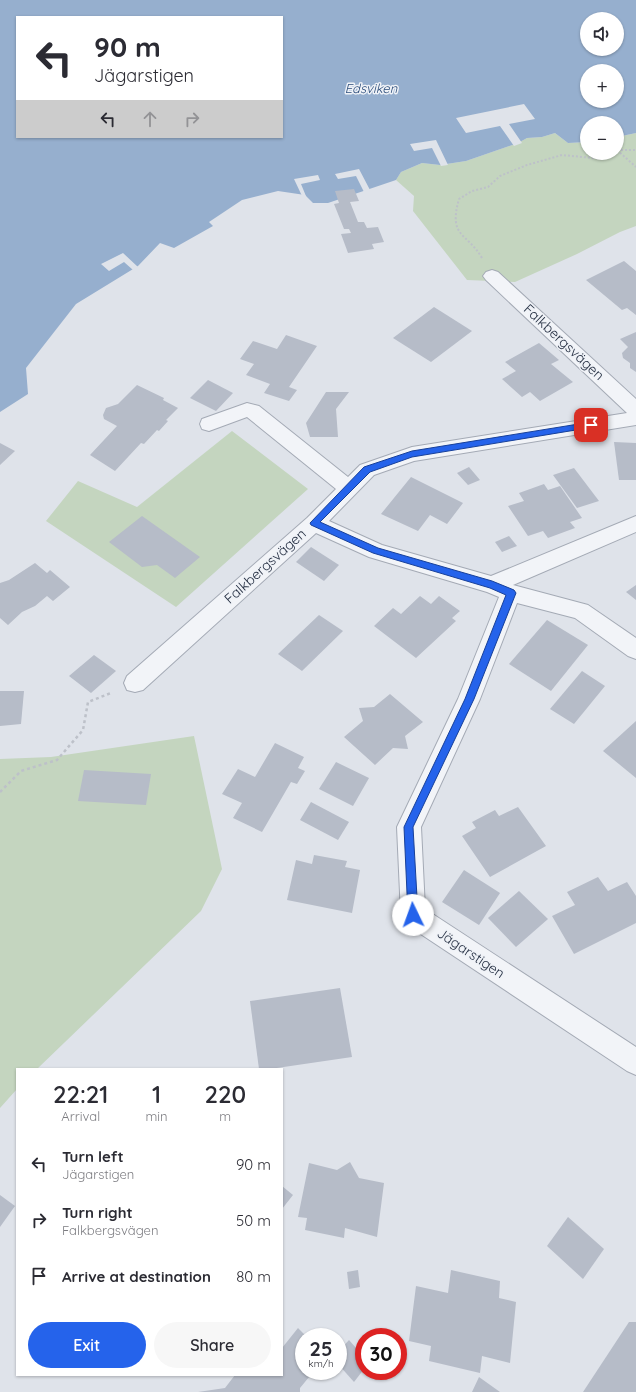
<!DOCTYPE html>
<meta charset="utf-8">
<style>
body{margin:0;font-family:Quicksand,sans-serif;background:#f7f7f7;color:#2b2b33;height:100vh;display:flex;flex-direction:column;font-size:15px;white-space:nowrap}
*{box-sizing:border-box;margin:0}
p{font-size:13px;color:#7c7c81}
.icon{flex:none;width:22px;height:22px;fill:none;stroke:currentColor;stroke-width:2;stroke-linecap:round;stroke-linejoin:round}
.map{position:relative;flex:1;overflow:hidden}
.sheet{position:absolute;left:16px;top:1068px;width:267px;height:308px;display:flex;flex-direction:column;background:#fff;border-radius:0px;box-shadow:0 1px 3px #0004}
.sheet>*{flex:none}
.banner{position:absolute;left:16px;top:16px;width:267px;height:122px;border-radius:0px;box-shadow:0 1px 3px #0004;background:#fff;color:#2b2b33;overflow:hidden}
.buttons{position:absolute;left:580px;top:12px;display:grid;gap:8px}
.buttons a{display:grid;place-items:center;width:44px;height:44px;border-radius:50%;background:#fff;box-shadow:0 1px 3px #0004;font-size:20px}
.speed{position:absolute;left:295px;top:1328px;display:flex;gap:8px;font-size:20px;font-weight:700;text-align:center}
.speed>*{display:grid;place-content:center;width:52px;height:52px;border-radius:50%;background:#fff;box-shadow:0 1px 3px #0004;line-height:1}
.speed small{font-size:10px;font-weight:400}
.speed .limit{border:6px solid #d22;background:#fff;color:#111}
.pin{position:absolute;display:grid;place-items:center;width:34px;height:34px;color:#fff;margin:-17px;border-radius:8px;box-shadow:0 2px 6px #0006}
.me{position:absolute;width:44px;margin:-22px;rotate:357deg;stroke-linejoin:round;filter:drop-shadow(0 0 3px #0008)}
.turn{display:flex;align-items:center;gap:14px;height:84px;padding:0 12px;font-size:18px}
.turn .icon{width:52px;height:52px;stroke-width:2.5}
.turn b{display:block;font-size:28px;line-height:34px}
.lanes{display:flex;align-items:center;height:38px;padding:0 12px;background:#0003;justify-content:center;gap:20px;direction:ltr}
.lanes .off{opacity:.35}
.eta{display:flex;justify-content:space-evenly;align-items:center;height:68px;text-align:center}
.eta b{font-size:24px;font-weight:600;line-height:28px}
.cta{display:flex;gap:8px;margin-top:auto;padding:8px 12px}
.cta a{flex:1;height:46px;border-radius:24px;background:#2563eb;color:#fff;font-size:16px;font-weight:600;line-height:46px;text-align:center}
.cta a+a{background:#f7f7f7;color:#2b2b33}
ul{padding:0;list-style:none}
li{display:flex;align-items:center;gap:12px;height:56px;padding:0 12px}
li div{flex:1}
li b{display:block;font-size:15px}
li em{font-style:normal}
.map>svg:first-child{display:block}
.green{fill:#c4d5bf}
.water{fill:#96afce;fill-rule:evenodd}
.pier{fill:#dfe3ea}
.building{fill:#b6bcc8}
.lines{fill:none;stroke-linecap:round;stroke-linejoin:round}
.minor-casing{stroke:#a4aab5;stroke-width:2}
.path-far1{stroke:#bdc1c9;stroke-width:2;stroke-dasharray:2 2;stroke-linecap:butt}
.path{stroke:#bdc1c9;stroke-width:2.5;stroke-dasharray:3 3;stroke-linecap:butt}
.minor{fill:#f2f4f8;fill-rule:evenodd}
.route{fill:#2563eb;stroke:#184099}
.labels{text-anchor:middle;stroke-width:3;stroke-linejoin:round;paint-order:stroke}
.far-water-label{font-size:13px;font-style:italic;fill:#2c4d7b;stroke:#eff2f7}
.street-label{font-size:14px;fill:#263043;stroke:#eff2f7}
</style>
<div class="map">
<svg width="636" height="1392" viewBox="0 0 636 1392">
<rect width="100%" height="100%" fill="#dfe3ea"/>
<g class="green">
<polygon points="555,133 568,143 587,142 587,153 617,153 617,137 636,133 636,226 620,232 577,254 515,282 467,280 413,211 414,196 396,180 401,172 422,163 440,165 466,161 518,143 527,138 542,137"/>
<polygon points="232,431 308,489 176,607 46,521 78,481 137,507"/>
<polygon points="194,736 222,869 201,911 37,1069 17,1069 17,1089 0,1108 0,759 51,757"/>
</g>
<path class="water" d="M0,0H636V133L617,137V123H587V142L568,143L555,133L542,137L527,138L518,143L466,161L440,165L422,163L401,172L396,180L328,203H313L305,195L278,191L242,200L209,222L213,226L174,248L160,243L138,266L76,304L26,368L28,394L0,412ZM17,17H282V137H17ZM587,19H617V49H587ZM587,71H617V101H587Z"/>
<g class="pier">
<polygon points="524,104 535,119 509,124 522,143 514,146 500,126 466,133 456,118"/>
<polygon points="436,140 448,165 441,166 432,148 414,151 410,144"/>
<polygon points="359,169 370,190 364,192 356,176 338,179 335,174"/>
<polygon points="318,175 320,180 301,184 308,201 305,197 302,196 294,179"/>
<polygon points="123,253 138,267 133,270 124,262 109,271 101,264"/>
</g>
<g class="building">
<polygon points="354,189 359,201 350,202 358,222 364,222 367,228 378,227 384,242 372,244 374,249 348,253 341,234 351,233 349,229 344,229 334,204 339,203 335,191"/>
<polygon points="624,261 636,271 636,315 627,308 622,310 586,280"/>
<polygon points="434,307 472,331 431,362 393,338"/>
<polygon points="636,332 636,372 630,368 630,363 623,358 622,353 628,347 620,339"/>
<polygon points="286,335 317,346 289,387 297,390 289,401 264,393 270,384 246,375 254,364 240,359 253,341 277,349"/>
<polygon points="539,343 559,360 551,364 573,382 540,401 530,392 522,397 502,379 516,371 505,362"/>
<polygon points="208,380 233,393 216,411 190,398"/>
<polygon points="137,385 164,398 163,400 178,408 166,420 168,421 159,431 157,430 144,444 141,443 115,471 90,455 117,426 104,419 103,415 106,408 118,404"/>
<polygon points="326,392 349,392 336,409 338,437 310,437 306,423"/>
<polygon points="614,442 636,443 636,480 619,480"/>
<polygon points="0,443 15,451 0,465"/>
<polygon points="469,467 480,480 468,485 457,473"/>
<polygon points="574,468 599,501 577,508 553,475"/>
<polygon points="411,477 463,503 447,524 430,515 418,531 381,514"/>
<polygon points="544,484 548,490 560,486 582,518 570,522 575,528 548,538 543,531 528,536 508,506 524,501 519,493"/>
<polygon points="142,516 200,557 175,578 157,565 142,567 109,542"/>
<polygon points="509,536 517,546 502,552 495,542"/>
<polygon points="311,547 339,565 324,581 296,562"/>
<polygon points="35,563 47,573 50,570 70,587 53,601 47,596 35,606 22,612 8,625 0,618 0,583 9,580"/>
<polygon points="636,585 636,600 626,592"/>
<polygon points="420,596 431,604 439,596 460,611 452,618 456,621 416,658 374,626 393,608 401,614"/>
<polygon points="319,615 343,631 302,671 278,654"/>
<polygon points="547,620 588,645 551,691 509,664"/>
<polygon points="94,655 116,671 91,693 69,676"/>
<polygon points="582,671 605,686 574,724 550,709"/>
<polygon points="0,691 24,691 21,724 0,726"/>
<polygon points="390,694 423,722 405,736 408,749 393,748 375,765 344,737 363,721 359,708 374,707"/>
<polygon points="636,721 636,778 603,751"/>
<polygon points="275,743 304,757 298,768 305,771 297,784 291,782 262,832 233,818 242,803 222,794 238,769 255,777"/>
<polygon points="336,762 369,778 353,806 319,789"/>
<polygon points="84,770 151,774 146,805 78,801"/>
<polygon points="311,802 349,822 338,840 300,820"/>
<polygon points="518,807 546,846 490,877 462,836 476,828 472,822 495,810 499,816"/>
<polygon points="314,855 347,861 345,867 360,870 352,913 287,900 296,860 312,864"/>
<polygon points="464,870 500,893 479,925 442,902"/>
<polygon points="598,877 608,891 627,882 636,896 636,923 574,954 552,916 575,905 567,892"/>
<polygon points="519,891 548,919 516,947 488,918"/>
<polygon points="340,988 352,1057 270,1069 259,1069 250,1001"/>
<polygon points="350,1162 359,1178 384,1183 377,1237 345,1228 344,1238 305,1230 307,1218 298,1217 309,1163 337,1170"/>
<polygon points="282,1186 293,1195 282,1209"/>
<polygon points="0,1195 15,1206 0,1227"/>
<polygon points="568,1217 604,1249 583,1279 547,1246"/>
<polygon points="358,1270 360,1287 349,1289 347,1272"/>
<polygon points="451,1270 500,1281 499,1298 516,1302 510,1363 482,1356 480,1373 429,1361 431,1346 409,1341 416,1286 448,1293"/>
<polygon points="629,1322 636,1322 636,1392 583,1392"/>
<polygon points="298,1328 307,1337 304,1337 304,1371 314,1371 300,1388 300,1392 198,1392 225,1388 235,1375 282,1375 282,1348"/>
<polygon points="349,1340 364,1357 364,1369 354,1382 338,1364 338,1352"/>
<polygon points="479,1377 500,1392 472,1392"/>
</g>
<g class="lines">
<g class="minor-casing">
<polygon id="minor" points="492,270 498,272 636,399 636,425 414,461 374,475 329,521 382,545 491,576 636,516 636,532 513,585 588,605 636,638 636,659 628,656 575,618 517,603 480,699 421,827 425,909 636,1047 636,1075 627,1071 404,923 401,915 397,827 458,699 499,597 487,592 369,557 316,533 143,690 135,692 127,690 124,683 127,676 307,518 336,489 247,417 209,431 202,429 200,424 202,419 247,403 259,406 348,477 360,465 412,447 627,413 486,280 483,276 486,272"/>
</g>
<g class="path-far1">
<polyline points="617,150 636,167"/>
<polyline points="617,150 636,150"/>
<path d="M482,258C467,232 448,238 459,199L472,191L488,187L500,176L527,165L562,155L603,159L612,153"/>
</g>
<polyline class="path" points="0,792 21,771 57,760 83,730 88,702 111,693"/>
<use href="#minor" class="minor"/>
</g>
<polygon class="route" points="591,422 595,425 594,427 412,457 370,472 320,522 378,548 492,581 514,590 516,593 474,699 413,827 418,915 416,918 413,920 409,918 408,915 404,827 465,699 506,595 490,588 373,553 311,525 310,523 364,467 412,451"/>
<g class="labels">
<g class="far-water-label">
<text x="371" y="93">Edsviken</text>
</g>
<g class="street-label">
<text transform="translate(564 342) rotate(43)" y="5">Falkbergsvägen</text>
<text transform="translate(265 566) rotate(-42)" y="5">Falkbergsvägen</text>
<text transform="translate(471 953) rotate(34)" y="5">Jägarstigen</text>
</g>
</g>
</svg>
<div class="buttons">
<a><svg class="icon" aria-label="sound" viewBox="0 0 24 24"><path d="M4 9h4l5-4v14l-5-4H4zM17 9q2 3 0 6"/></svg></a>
<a>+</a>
<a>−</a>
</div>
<div class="speed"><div>25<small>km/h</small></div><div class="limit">30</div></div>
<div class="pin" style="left:591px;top:425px;background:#d93025"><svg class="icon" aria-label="arrive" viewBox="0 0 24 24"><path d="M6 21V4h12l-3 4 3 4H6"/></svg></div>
<svg class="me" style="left:413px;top:915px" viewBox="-20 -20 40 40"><circle r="19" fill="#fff"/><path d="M0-13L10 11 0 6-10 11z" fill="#2563eb"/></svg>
<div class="banner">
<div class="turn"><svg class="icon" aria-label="left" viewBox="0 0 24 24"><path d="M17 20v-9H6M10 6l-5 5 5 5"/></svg><div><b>90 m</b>Jägarstigen</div></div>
<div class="lanes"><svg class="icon" aria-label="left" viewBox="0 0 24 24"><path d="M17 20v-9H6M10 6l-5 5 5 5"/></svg><svg class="icon off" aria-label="ahead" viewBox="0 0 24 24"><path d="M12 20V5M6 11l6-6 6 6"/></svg><svg class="icon off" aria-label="right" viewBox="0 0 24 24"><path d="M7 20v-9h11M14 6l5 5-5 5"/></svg></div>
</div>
<section class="sheet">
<div class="eta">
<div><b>22:21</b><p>Arrival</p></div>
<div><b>1</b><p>min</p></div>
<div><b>220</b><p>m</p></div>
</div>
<ul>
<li><svg class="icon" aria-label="left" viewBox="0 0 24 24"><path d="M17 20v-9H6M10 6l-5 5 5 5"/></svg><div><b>Turn left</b><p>Jägarstigen</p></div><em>90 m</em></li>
<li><svg class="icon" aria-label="right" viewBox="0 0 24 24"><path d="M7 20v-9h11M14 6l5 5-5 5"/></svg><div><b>Turn right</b><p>Falkbergsvägen</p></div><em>50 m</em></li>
<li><svg class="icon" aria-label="arrive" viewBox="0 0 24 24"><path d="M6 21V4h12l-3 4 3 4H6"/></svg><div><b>Arrive at destination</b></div><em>80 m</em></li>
</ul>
<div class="cta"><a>Exit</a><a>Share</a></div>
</section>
</div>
